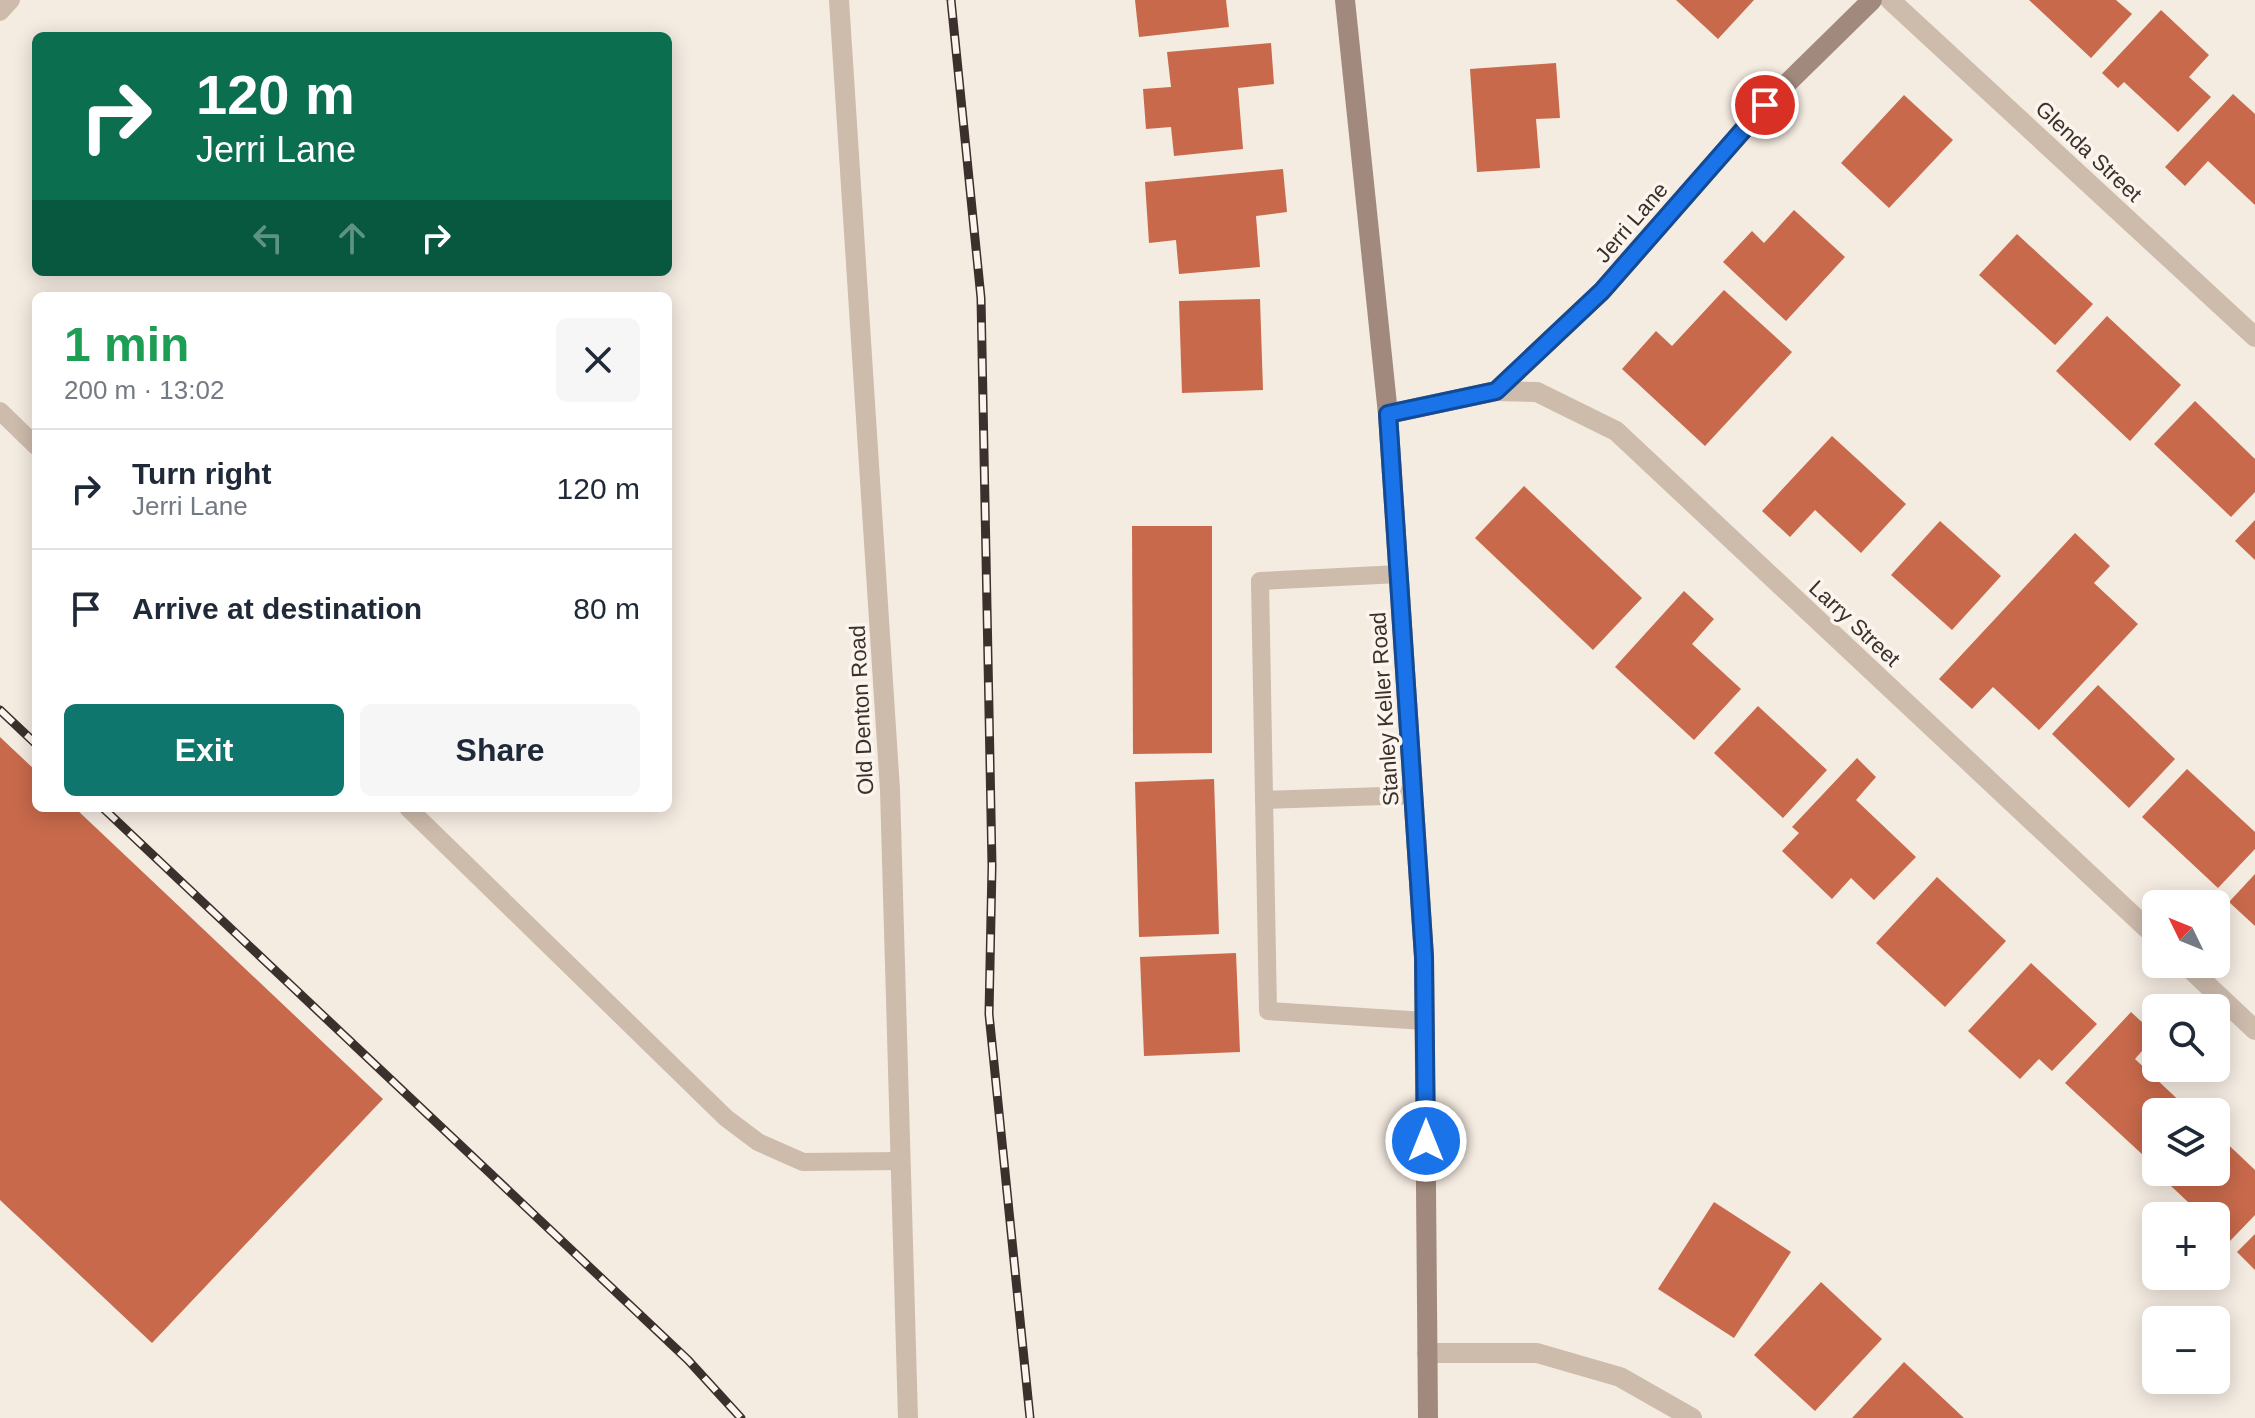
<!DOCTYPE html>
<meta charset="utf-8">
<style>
body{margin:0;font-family:Arial,sans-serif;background:#f6f6f7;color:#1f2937;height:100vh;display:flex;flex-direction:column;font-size:30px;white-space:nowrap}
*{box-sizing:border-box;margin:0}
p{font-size:26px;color:#747a83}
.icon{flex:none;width:44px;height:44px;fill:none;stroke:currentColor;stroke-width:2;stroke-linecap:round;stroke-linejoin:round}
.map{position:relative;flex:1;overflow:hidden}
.sheet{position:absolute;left:32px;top:292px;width:640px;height:520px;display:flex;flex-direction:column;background:#fff;border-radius:12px;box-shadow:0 4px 20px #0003}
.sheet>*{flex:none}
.guide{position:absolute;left:32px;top:32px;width:640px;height:244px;border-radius:12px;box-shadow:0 4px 20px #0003;background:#0b6e4f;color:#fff;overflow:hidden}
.needle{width:52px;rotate:313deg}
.tools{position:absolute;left:2142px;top:890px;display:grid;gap:16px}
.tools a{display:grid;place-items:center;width:88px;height:88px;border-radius:12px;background:#fff;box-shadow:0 4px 20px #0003;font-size:40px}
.pin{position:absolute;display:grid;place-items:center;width:68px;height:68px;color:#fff;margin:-34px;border:4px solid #fff;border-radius:50%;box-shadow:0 2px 8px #0007}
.me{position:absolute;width:88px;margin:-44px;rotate:0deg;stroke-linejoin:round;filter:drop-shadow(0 0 6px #0008)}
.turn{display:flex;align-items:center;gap:28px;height:168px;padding:0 32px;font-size:36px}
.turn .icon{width:104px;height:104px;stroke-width:2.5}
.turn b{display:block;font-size:56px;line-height:68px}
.lanes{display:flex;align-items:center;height:76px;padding:0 32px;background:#0003;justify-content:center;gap:40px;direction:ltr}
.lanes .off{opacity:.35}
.round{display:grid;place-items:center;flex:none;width:84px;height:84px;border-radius:12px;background:#f6f6f7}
.overview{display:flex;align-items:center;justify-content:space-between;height:136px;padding:0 32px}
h1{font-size:48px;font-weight:700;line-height:60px;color:#1e9e55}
.action{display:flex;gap:16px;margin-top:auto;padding:16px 32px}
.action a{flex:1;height:92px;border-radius:12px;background:#0f766e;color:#fff;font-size:32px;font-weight:700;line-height:92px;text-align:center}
.action a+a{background:#f6f6f7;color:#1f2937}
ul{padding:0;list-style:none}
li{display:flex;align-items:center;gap:24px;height:120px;padding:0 32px;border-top:2px solid #e0e1e3}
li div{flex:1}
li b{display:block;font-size:30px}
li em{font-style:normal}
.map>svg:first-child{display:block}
.building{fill:#c8694b}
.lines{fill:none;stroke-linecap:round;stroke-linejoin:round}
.lane{stroke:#cdbbac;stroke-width:18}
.street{stroke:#cdbbac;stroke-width:20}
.secondary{stroke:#a18a7d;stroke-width:20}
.rail-casing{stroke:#3b302b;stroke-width:9}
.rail{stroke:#fbf5ee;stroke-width:6;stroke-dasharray:18;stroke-linecap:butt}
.route-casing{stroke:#114b97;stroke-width:20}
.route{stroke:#1a73e8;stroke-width:14}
.labels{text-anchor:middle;stroke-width:7;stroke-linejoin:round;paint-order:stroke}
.street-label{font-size:22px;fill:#3b302b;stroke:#fbf5ee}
</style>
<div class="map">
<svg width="2255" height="1418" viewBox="0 0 2255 1418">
<rect width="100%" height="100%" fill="#f4ebe1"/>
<g class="building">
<polygon points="1135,0 1226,0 1229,27 1139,37"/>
<polygon points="1676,0 1754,0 1718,39"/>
<polygon points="2029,0 2116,0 2132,14 2091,58"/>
<polygon points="2161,10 2209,55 2189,77 2211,97 2178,132 2124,82 2118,88 2102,73"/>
<polygon points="1271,43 1274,84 1238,88 1243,149 1174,156 1171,127 1146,129 1143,89 1171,87 1167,52"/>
<polygon points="1556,63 1560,118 1536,119 1540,168 1477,172 1470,69"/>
<polygon points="2233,94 2255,114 2255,205 2208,161 2185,186 2165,167"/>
<polygon points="1904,95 1953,140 1889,208 1841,163"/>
<polygon points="1283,169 1287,212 1256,216 1260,267 1179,274 1176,240 1149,243 1145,182"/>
<polygon points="1794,210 1845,257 1786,321 1723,262 1752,231 1764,243"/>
<polygon points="2017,234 2093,304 2055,345 1979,275"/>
<polygon points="1724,290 1792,352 1705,446 1622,369 1656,331 1672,346"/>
<polygon points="1260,299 1263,390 1182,393 1179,301"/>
<polygon points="2107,316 2181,385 2130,441 2056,371"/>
<polygon points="2195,401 2255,459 2255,492 2231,517 2154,444"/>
<polygon points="1832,436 1906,504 1861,553 1815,510 1790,537 1762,511"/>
<polygon points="1524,486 1642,598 1593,650 1475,538"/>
<polygon points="2255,520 2255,560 2235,541"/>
<polygon points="1940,521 2001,576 1952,630 1891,575"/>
<polygon points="1132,526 1212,526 1212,753 1133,754"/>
<polygon points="2075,533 2110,566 2094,583 2138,624 2039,730 1993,687 1972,709 1939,679"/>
<polygon points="1684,591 1714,619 1692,644 1741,689 1694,740 1615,667"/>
<polygon points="2098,685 2175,759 2129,808 2052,734"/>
<polygon points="1758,706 1827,770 1783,818 1714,753"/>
<polygon points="0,737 36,771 36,808 75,808 383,1099 152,1343 0,1200"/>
<polygon points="1857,758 1876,777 1856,800 1916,857 1874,900 1851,878 1832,899 1782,851 1799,833 1792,827"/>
<polygon points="2187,769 2255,832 2255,849 2218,888 2142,817"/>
<polygon points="1214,779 1219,934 1139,937 1135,782"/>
<polygon points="2255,874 2255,926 2229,902"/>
<polygon points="1937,877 2006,941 1945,1007 1876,943"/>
<polygon points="1236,953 1240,1052 1144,1056 1140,957"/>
<polygon points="2031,963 2097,1024 2052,1071 2039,1059 2020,1079 1968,1031"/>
<polygon points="2131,1012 2156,1035 2135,1059 2188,1109 2185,1112 2156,1112 2156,1143 2144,1156 2065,1083"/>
<polygon points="2216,1133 2255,1170 2255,1215 2230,1241 2216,1228 2216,1216 2203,1216 2156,1172 2216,1172"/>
<polygon points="1714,1202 1791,1252 1734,1338 1658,1289"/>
<polygon points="2255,1234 2255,1270 2237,1252"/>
<polygon points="1821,1282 1882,1339 1815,1411 1754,1355"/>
<polygon points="1904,1362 1964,1418 1852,1418"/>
</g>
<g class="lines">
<g class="lane">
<polyline points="0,12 11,0"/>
<polyline points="0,411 36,446"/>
<polyline points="1399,574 1260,581 1268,1011 1425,1021"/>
<polyline points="1264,800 1414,795"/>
<polyline points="408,808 726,1118 758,1142 803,1162 901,1161"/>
</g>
<g class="street">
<polyline points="839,0 890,790 908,1418"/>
<polyline points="1890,0 2255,337"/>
<polyline points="1496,391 1537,392 1616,431 2156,937"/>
<polyline points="2185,964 2255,1030"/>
<polyline points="1427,1353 1537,1353 1620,1377 1692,1418"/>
</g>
<g class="secondary">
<polyline points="1345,0 1388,414 1424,957 1428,1418"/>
<polyline points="1388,414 1496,391 1602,291 1765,105 1872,0"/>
</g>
<g class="rail-casing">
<g id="rail">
<polyline points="951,0 981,298 992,866 989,1014 1030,1418"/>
<polyline points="0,710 36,744"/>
<polyline points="103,808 688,1360 741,1418"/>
</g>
</g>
<use href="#rail" class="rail"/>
</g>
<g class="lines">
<g class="route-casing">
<polyline id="route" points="1426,1141 1424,957 1388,414 1496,391 1602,291 1765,105"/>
</g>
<use href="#route" class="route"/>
</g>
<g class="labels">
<g class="street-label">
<text transform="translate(2089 151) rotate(43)" y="8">Glenda Street</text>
<text transform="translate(1631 222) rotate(-49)" y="8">Jerri Lane</text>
<text transform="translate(1855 623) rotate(43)" y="8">Larry Street</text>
<text transform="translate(1384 709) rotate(-94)" y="8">Stanley Keller Road</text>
<text transform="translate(861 710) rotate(-93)" y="8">Old Denton Road</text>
</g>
</g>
</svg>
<div class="tools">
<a><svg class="needle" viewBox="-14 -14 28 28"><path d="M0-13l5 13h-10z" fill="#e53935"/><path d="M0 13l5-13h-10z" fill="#747a83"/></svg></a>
<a><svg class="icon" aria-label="search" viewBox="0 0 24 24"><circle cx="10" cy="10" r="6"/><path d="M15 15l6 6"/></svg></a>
<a><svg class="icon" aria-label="layers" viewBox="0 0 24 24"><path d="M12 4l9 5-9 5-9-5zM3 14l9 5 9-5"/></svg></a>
<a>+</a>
<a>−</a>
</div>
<div class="pin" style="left:1765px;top:105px;background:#d93025"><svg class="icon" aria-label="arrive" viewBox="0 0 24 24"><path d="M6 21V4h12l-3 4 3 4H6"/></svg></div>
<svg class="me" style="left:1426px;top:1141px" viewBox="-20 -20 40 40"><circle r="17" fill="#1a73e8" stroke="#fff" stroke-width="3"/><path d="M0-11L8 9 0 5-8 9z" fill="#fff"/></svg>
<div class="guide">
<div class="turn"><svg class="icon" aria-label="right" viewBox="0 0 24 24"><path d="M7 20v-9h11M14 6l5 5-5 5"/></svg><div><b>120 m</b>Jerri Lane</div></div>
<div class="lanes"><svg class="icon off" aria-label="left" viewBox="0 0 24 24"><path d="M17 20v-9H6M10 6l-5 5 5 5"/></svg><svg class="icon off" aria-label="ahead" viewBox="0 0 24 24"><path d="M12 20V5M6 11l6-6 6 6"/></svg><svg class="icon" aria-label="right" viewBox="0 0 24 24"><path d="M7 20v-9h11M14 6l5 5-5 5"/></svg></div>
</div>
<section class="sheet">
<div class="overview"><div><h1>1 min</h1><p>200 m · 13:02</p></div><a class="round"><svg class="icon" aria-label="close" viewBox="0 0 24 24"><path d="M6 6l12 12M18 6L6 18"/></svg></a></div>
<ul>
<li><svg class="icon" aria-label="right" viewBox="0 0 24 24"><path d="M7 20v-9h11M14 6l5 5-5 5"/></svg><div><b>Turn right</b><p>Jerri Lane</p></div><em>120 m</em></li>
<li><svg class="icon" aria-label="arrive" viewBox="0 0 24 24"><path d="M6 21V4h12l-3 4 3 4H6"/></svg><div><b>Arrive at destination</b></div><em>80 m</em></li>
</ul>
<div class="action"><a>Exit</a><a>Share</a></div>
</section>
</div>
